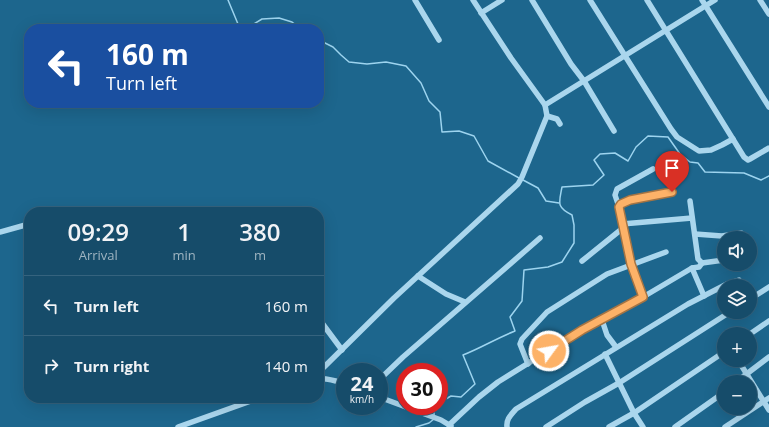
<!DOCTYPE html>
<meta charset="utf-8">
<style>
body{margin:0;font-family:"Open Sans",sans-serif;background:#235672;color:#f1f3f6;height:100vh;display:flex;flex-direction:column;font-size:15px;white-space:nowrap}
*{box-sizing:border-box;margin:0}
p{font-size:13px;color:#9eb4c1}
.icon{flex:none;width:22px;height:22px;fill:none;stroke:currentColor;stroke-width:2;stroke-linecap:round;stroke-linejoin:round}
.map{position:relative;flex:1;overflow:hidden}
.side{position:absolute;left:24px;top:207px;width:300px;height:196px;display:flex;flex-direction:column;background:#164c6a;border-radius:16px;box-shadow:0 4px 16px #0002,0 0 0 1px #35637e}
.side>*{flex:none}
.banner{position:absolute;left:24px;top:24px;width:300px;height:84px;border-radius:16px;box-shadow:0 4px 16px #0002,0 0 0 1px #35637e;background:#1a4fa0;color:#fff;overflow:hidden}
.controls{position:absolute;left:717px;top:231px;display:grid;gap:8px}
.controls a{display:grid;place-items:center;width:40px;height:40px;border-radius:50%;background:#164c6a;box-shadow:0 4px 16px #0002,0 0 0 1px #35637e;font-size:20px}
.speed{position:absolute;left:336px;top:363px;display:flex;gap:8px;font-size:20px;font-weight:700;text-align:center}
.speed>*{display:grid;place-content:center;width:52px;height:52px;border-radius:50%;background:#164c6a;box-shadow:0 4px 16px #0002,0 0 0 1px #35637e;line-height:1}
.speed small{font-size:10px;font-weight:400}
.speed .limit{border:6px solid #d22;background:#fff;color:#111}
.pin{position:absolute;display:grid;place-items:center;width:34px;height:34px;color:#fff;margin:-41px -17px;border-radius:50% 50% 50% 0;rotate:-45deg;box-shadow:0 0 4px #0007}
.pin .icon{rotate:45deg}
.me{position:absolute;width:44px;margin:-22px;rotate:58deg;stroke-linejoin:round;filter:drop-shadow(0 0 3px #0008)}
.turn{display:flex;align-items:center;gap:14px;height:84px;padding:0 16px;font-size:18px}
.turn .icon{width:52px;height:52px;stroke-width:2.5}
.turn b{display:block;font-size:28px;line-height:34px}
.eta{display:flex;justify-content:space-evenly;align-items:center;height:68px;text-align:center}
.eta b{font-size:24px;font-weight:600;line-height:28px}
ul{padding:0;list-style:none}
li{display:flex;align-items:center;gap:12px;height:60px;padding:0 16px;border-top:1px solid #35637e}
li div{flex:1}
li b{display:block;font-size:15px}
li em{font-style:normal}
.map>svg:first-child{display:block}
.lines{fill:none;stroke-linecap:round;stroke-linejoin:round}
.stream{stroke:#9dd4ef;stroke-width:1.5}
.minor{stroke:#aad6ed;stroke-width:5.5}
.route-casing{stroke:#a47444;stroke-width:10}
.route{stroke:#fdb268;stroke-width:7}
</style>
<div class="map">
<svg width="769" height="427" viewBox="0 0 769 427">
<rect width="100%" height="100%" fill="#1d668d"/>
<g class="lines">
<g class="stream">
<polyline points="228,0 238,24 249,27 262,19 279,18 292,22 301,29"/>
<polyline points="319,40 333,47 341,55 349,62 367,64 386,62 406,66 421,83 429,101 440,112 442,132 459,131 474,136 488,161 519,178"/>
<polyline points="523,180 538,188 546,201 559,203"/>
<path d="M439,403L451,396L461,397L475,384L463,355C481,348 497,338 515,331L510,317L522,301L524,270L548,267L562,262L574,243V225L572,215C556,207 559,203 562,187L593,185L604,175L594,160L600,154L615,153L628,161L636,147L648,136L668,137L680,154L690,162L698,163L705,172L744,173L761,180L769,176"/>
<polyline points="434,416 434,409 436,406"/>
<polyline points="416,427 429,423 434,419"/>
</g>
<g class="minor">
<polyline points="415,0 439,40"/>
<polyline points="532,0 571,64 584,81 614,131"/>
<polyline points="590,0 671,129 677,137 699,151 711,150 722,145 733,139"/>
<polyline points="647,0 744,157 748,160 750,159 769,148"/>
<polyline points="702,0 769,107"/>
<polyline points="760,0 769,14"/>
<polyline points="481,13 502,0"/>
<polyline points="545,105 715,0"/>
<polyline points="547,116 557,119 560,124"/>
<polyline points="619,207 615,195 617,189 653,169"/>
<polyline points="70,212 76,211"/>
<polyline points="622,224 692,218"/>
<polyline points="0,232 29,224"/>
<polyline points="695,234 722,236 741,233"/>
<polyline points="582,261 623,228"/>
<polyline points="702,263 724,260"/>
<polyline points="692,268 704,296"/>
<polyline points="418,276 446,294 465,302"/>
<polyline points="643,297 631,264 619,207 621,204 630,200 672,192"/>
<polyline points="750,299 769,287"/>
<polyline points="319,319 342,350"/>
<polyline points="602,320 607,335 616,347"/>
<polyline points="750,334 769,321"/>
<polyline points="605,354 634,413 643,427"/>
<polyline points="738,360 769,410"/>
<polyline points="528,364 520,344 522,339 547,312 607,274 666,252"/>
<polyline points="319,372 394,298 518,184 522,177 547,116 545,105 511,58 473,0"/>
<path d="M319,379C328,378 336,381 345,384"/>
<polyline points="379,380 403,357 540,238"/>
<polyline points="736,382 769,357"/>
<polyline points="379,397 441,420 451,426"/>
<polyline points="449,425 479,397 498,382 582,330 643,297 692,268 699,267 702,263 698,259 690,201"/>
<polyline points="178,427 259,398"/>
<path d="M507,427C506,419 511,415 516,409L688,304L727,284L739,280"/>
<polyline points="546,427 585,402 619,383 730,312"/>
<polyline points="609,427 634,413 724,352"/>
<polyline points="675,427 716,398 724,392"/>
<polyline points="725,427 769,398"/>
</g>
</g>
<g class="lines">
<g class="route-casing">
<polyline id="route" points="549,351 582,330 643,297 631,264 619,207 621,204 630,200 672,192"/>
</g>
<use href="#route" class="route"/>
</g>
</svg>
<div class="controls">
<a><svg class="icon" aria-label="sound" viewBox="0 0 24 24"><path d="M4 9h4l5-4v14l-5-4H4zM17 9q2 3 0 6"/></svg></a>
<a><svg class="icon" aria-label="layers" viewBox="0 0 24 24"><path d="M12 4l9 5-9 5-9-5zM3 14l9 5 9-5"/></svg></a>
<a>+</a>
<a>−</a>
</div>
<div class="speed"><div>24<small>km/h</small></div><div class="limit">30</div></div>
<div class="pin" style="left:672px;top:192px;background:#d93025"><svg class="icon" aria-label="arrive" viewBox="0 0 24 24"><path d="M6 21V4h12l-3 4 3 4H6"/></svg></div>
<svg class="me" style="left:549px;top:351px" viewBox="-20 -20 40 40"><circle r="17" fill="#fdb268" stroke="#fff" stroke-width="3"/><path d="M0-11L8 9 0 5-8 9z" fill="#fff"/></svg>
<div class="banner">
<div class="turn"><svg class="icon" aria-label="left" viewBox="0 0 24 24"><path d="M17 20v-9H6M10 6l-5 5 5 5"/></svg><div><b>160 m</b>Turn left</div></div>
</div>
<section class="side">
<div class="eta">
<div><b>09:29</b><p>Arrival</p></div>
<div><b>1</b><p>min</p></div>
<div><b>380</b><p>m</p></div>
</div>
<ul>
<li><svg class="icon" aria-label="left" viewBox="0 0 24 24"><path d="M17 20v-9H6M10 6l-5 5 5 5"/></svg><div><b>Turn left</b></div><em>160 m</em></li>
<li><svg class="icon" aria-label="right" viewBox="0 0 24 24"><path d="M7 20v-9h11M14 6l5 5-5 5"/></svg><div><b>Turn right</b></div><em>140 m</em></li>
</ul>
</section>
</div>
